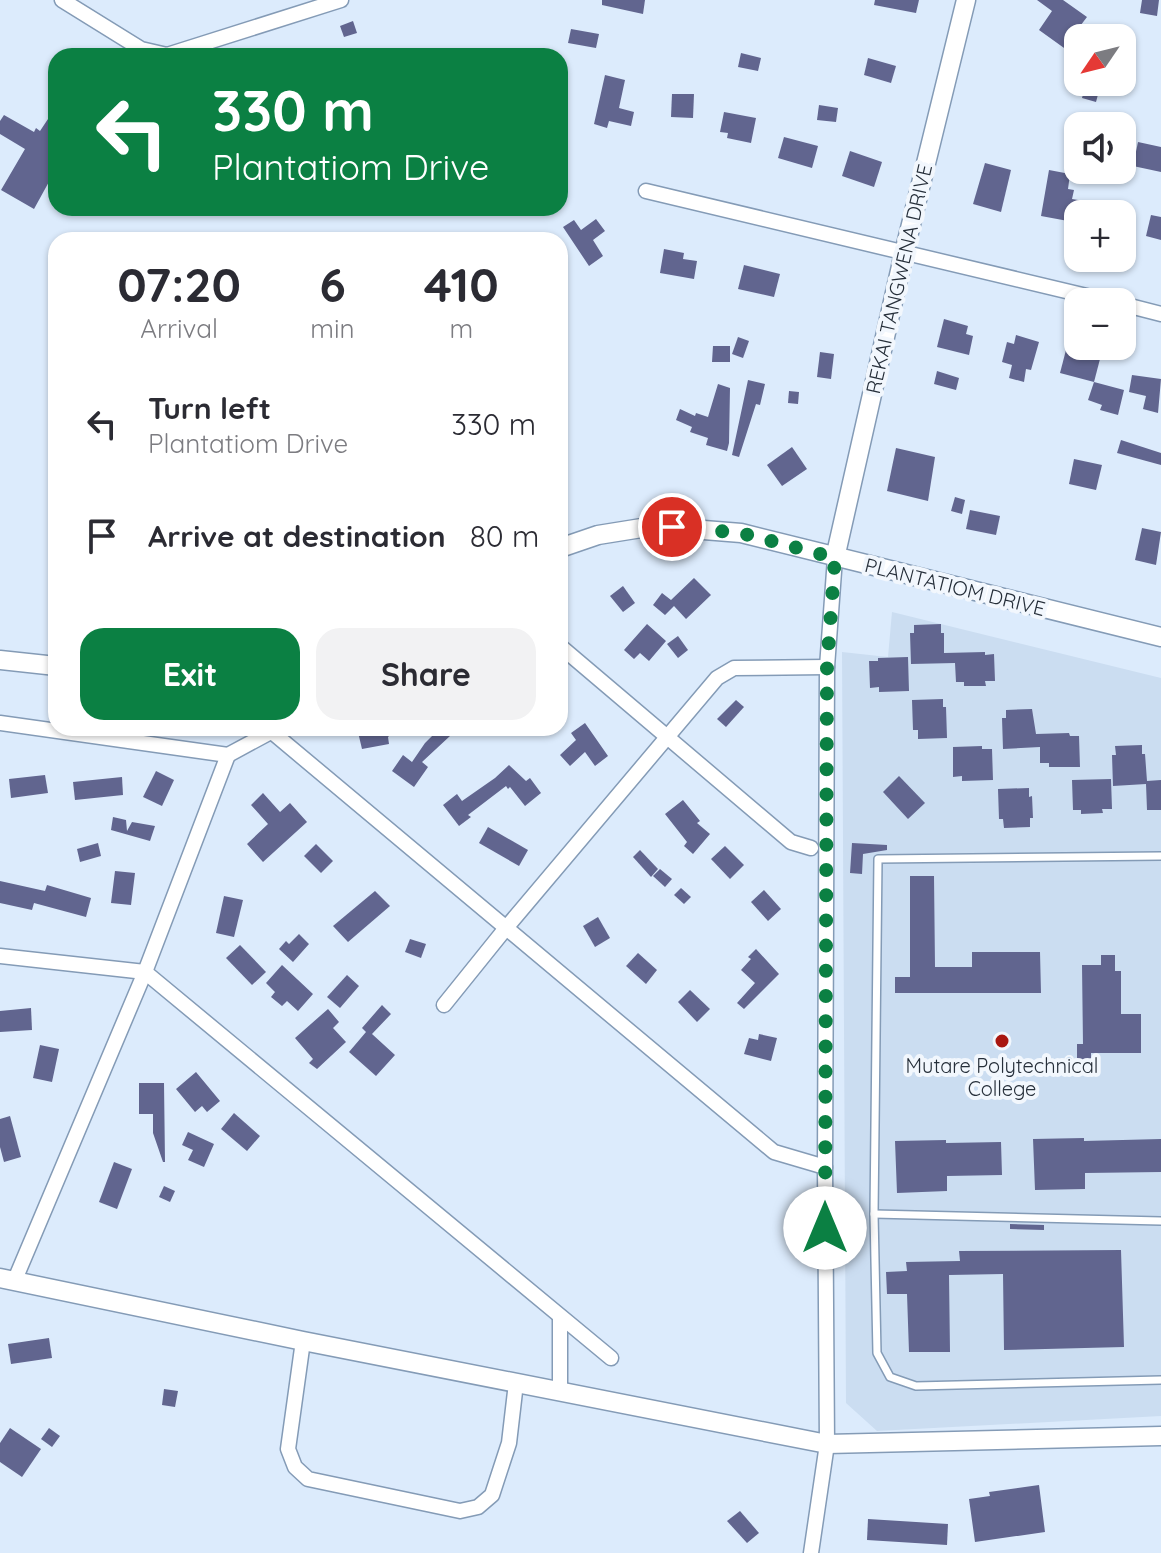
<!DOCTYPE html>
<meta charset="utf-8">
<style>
body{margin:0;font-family:Quicksand,sans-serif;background:#f2f2f3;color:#2b2b33;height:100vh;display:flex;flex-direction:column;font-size:30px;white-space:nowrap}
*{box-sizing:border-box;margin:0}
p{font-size:26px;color:#7c7c81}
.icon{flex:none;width:44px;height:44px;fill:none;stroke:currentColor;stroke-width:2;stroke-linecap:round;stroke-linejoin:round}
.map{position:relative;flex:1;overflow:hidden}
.drawer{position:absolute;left:48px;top:232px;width:520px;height:504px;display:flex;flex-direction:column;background:#fff;border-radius:24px;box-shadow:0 2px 6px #0004}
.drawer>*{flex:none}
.guide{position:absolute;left:48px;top:48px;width:520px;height:168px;border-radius:24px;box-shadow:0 2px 6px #0004;background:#0b8043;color:#fff;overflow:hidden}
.needle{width:52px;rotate:235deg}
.tools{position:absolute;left:1064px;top:24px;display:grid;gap:16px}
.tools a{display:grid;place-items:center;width:72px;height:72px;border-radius:16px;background:#fff;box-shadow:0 2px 6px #0004;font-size:40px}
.pin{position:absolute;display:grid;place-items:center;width:68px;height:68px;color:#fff;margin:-34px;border:4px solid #fff;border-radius:50%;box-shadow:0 2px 8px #0007}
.me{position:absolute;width:88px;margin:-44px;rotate:0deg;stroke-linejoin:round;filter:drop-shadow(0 0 6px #0008)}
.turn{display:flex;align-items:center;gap:28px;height:168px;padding:0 32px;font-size:36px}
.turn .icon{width:104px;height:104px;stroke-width:2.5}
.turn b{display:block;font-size:56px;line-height:68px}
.eta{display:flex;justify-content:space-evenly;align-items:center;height:136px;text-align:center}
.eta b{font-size:48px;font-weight:800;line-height:56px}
.action{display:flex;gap:16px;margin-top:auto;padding:16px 32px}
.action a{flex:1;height:92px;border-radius:24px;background:#0b8043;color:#fff;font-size:32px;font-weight:800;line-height:92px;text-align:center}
.action a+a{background:#f2f2f3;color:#2b2b33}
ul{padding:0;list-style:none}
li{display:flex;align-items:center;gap:24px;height:112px;padding:0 32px}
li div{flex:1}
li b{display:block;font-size:30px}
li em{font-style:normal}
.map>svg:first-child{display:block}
.built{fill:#cbddf1}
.building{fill:#61658f}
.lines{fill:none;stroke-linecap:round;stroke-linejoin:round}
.service-casing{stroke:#849bb6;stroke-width:10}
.minor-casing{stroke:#849bb6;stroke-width:17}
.tertiary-casing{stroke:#849bb6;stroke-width:21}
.service{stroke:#fff;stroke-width:7}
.minor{stroke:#fff;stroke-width:14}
.tertiary{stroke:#fff;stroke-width:18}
.route{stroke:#0b8043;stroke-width:14;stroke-dasharray:0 25.2}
.poi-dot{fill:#a91711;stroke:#f2f7fd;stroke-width:3}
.labels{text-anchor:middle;stroke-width:8;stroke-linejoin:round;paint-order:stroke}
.street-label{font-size:20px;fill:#262f3a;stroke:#f2f7fd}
.poi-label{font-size:20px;fill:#262f3a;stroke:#f2f7fd}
</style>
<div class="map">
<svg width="1161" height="1553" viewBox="0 0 1161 1553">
<rect width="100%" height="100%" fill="#dcebfc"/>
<polygon class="built" points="892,612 1161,678 1161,1416 877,1431 846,1403 842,652 888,657"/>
<g class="building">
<polygon points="602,0 645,0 643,14 602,5"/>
<polygon points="875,0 919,0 916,13 874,5"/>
<polygon points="1037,0 1063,0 1087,17 1074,34 1078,37 1078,58 1039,30 1052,11"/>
<polygon points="1142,0 1159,0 1157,16 1140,13"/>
<polygon points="353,21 357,33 344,37 340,26"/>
<polygon points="571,29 599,34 596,48 568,43"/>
<polygon points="741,53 761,58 758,71 738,67"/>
<polygon points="868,58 896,66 891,83 864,75"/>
<polygon points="605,75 625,80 619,108 634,112 631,126 609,121 607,128 594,124"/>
<polygon points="1086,83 1100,87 1096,102 1082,98"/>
<polygon points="672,94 694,94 693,118 671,117"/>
<polygon points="819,105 838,108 836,122 817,120"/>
<polygon points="56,107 56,169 34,209 1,190 25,149 0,134 0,121 4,115 34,132 36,128 40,131"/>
<polygon points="724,112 756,118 751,143 727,138 728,133 720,132"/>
<polygon points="784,137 818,146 812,168 778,158"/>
<polygon points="1138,142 1161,147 1161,172 1133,166"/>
<polygon points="850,151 882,162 874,187 842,176"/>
<polygon points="985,163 1011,170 1001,212 973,204"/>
<polygon points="1049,170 1070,174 1068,189 1074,190 1072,199 1127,208 1126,214 1070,214 1068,221 1041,216"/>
<polygon points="1151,215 1161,217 1161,240 1146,236"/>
<polygon points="596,219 605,231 593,240 603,256 589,266 563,227 574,220 581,230"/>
<polygon points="664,249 684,253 683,259 697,261 694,279 660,273"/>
<polygon points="744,265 780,274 774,297 738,289"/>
<polygon points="944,319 968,326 966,334 973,336 969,355 937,347"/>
<polygon points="1016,335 1039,342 1031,370 1026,369 1024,382 1009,378 1012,365 1002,362 1007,342 1014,344"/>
<polygon points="738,337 749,341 743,358 732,354"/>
<polygon points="713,346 730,346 730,362 712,362"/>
<polygon points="1066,350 1100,359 1094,382 1060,373"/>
<polygon points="820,352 834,354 831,379 817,377"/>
<polygon points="937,371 959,378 956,390 934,384"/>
<polygon points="1132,375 1161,379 1158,413 1143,409 1146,396 1129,392"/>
<polygon points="748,380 765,384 760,405 756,404 739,457 732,455"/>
<polygon points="1094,382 1124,390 1118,415 1100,410 1102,405 1088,400"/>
<polygon points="718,384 730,388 729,443 727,451 706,445 708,438 690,432 692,427 676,420 680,409 695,416 696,413 708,417"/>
<polygon points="789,391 799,392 798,404 788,403"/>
<polygon points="1121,440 1161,453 1161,465 1117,453"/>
<polygon points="792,447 807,469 782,486 767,465"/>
<polygon points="896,448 935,457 928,501 887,491"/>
<polygon points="1074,459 1102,465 1096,490 1069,484"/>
<polygon points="955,497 965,500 962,514 951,511"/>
<polygon points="970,510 1000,516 996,535 966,529"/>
<polygon points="1142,528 1161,532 1156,565 1135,560"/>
<polygon points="694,578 711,595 686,619 674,606 665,615 653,605 662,593 671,600"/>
<polygon points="623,586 635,603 623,612 610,596"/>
<polygon points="647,624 666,641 649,661 640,653 634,659 624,650"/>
<polygon points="941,624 941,633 944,633 944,653 985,652 985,655 994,654 995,681 985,681 986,686 964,686 964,682 956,682 955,663 911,664 910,633 914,633 914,625"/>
<polygon points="678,636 688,650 678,658 667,644"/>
<polygon points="908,657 909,691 879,692 879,687 870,688 869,661 878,661 878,658"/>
<polygon points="943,699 943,707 946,707 947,738 918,739 918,730 913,730 912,700"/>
<polygon points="736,700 744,707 726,727 717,719"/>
<polygon points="1032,709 1036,734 1069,733 1070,736 1079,736 1080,767 1049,767 1049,763 1040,763 1040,747 1003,749 1002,718 1006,718 1006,710"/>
<polygon points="585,723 608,756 595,766 585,752 570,766 560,755 576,740 571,733"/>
<polygon points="357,728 397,728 388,737 389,744 362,749"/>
<polygon points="440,728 450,736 422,762 428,767 414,787 392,771 403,755 412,762 425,743"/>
<polygon points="1142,745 1142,754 1145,754 1147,781 1161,780 1161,810 1147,810 1146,784 1113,786 1112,755 1116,755 1115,746"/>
<polygon points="982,746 982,749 992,749 993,780 962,781 962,776 953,777 953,747"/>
<polygon points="509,765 526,781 530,778 541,793 525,806 510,787 508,789 506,786 468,815 471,817 459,826 443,805 457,794 462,801 495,778"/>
<polygon points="156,771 174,780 162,806 143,797"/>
<polygon points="45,775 48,793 11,798 9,779"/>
<polygon points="899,776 925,803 908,819 883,792"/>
<polygon points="122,777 123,795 75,800 73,782"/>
<polygon points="1111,779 1112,809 1102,809 1103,813 1081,814 1081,810 1073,810 1072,780"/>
<polygon points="1029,788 1029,797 1032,796 1033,818 1030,818 1030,827 1004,828 1003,819 999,819 998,789"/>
<polygon points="263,793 280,812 290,803 307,822 263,862 247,844 268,824 251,805"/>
<polygon points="683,800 700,821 697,823 710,834 693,854 684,846 687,842 665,814"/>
<polygon points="113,817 126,820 127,831 132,822 155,826 150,841 111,830"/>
<polygon points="488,827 528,850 519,866 479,843"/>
<polygon points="98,843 101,856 80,862 77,849"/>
<polygon points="852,843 887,845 887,850 863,854 862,874 850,873"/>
<polygon points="316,844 333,861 321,873 304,856"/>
<polygon points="725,846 744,865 730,879 711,859"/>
<polygon points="640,850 658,869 651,877 633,857"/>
<polygon points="660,869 672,879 665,887 653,876"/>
<polygon points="115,871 135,873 131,905 111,903"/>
<polygon points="910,876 934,876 935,967 972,967 972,952 1040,952 1041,993 895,993 895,977 910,977"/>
<polygon points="0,881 45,891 47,885 91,898 86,917 34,903 32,910 0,903"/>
<polygon points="681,888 691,897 684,904 674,895"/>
<polygon points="764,890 781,909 768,921 751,902"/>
<polygon points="375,891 390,906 348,942 333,926"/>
<polygon points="224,896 243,900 234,937 216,933"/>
<polygon points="598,917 610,938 595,947 583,926"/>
<polygon points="299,934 309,944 293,962 279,949 286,941 289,944"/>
<polygon points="410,939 426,944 421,958 405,952"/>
<polygon points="240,945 266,972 252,985 226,958"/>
<polygon points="756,949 779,974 744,1009 737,1003 755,983 741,970 751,959 748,957"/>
<polygon points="638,953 657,970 646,984 626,966"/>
<polygon points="1101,955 1115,955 1115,971 1121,971 1121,1014 1141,1014 1141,1053 1091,1053 1091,1060 1077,1060 1077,1044 1083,1044 1082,965 1101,965"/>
<polygon points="282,965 313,994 298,1011 287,1001 282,1006 271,997 275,992 266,983"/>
<polygon points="347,975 359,986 340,1008 327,997"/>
<polygon points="690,990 710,1009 697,1022 678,1002"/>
<polygon points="382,1005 391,1014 372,1034 395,1055 376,1076 349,1052 366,1032 362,1028"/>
<polygon points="31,1008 32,1030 0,1032 0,1011"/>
<polygon points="328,1009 339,1022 333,1028 346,1042 317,1069 309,1063 313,1059 295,1038"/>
<polygon points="759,1034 777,1038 771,1061 744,1054 749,1038 758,1040"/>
<polygon points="40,1045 59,1049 52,1082 33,1078"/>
<polygon points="196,1072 220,1101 207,1112 202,1106 195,1112 176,1089"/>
<polygon points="139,1083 164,1083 165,1162 163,1162 153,1133 153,1114 139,1114"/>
<polygon points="234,1113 260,1136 247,1151 221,1129"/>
<polygon points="10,1116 21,1157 4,1162 0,1147 0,1119"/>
<polygon points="188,1132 214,1144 204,1167 188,1160 193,1150 182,1145"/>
<polygon points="1084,1138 1084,1141 1161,1139 1161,1172 1085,1173 1085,1189 1035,1190 1033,1139"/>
<polygon points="946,1140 946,1143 1001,1142 1002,1175 947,1176 947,1191 897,1193 895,1141"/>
<polygon points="114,1162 132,1169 117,1209 99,1202"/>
<polygon points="164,1186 175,1191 170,1202 159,1197"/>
<polygon points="1010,1224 1044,1225 1044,1230 1010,1229"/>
<polygon points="1121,1250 1124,1347 1004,1350 1003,1274 949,1275 950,1352 909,1352 907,1294 887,1294 886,1272 907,1271 906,1262 960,1261 959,1251"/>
<polygon points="49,1338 52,1358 11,1364 8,1344"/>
<polygon points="164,1389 178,1391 175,1407 162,1405"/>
<polygon points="10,1428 41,1449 22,1477 0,1462 0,1443"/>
<polygon points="49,1428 60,1436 52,1447 41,1439"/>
<polygon points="1039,1485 1045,1532 975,1542 969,1499 990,1496 989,1492"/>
<polygon points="740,1511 759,1533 747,1543 727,1521"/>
<polygon points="868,1519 948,1524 947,1545 867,1540"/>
</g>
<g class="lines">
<g class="service-casing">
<g id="service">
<polyline points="1161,856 878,859 874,1214 877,1353 890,1377 916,1386 1161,1380"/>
<polyline points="874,1214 1161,1221"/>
</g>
</g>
<g class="minor-casing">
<g id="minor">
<polyline points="62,0 141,49 167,55 341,0"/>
<polyline points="646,191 1112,302"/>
<polyline points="1122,304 1161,314"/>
<polyline points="560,646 791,842 811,848"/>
<polyline points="0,723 228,755 278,728"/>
<polyline points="272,732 774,1152 825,1167"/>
<polyline points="0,956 145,972 611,1358"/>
<polyline points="444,1005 506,928 717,678 734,668 827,667"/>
<polyline points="14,1282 145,972 228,755"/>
<polyline points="303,1341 288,1449 295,1467 308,1479 460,1511 478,1507 492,1495 509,1443 516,1383"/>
<polyline points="560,1391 560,1318"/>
<polyline points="811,1553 827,1444 825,1167 827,667 835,558"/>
</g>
</g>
<g class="tertiary-casing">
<g id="tertiary">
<polyline points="560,548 598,535 654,526 741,533 1161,637"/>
<polyline points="835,558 904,253 966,0"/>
<polyline points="0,660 56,666"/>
<polyline points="0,1278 303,1341 827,1444 1161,1436"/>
</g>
</g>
<use href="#service" class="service"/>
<use href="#minor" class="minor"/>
<use href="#tertiary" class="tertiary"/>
</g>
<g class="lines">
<polyline class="route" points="672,527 741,533 835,558 827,667 825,1228"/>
</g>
<circle class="poi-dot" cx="1002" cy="1041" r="8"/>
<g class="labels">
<g class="street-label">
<text transform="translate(899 279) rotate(-77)" y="7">REKAI TANGWENA DRIVE</text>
<text transform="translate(955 587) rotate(14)" y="7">PLANTATIOM DRIVE</text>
</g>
<g class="poi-label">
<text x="1002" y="1073">Mutare Polytechnical<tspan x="1002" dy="23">College</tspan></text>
</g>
</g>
</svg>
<div class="tools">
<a><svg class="needle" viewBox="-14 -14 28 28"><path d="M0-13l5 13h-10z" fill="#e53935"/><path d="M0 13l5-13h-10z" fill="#7c7c81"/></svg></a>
<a><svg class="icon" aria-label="sound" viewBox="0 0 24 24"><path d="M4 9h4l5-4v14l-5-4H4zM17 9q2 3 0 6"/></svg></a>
<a>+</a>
<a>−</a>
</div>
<div class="pin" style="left:672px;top:527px;background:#d93025"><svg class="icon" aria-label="arrive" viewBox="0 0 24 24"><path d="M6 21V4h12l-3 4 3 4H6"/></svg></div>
<svg class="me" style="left:825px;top:1228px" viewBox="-20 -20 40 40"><circle r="19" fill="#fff"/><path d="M0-13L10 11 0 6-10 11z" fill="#0b8043"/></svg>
<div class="guide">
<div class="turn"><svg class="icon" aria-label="left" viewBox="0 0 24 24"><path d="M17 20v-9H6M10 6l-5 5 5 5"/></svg><div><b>330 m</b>Plantatiom Drive</div></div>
</div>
<section class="drawer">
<div class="eta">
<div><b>07:20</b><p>Arrival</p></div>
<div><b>6</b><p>min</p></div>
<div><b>410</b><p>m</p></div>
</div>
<ul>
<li><svg class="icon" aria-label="left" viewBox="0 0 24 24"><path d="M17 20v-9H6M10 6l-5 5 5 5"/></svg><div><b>Turn left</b><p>Plantatiom Drive</p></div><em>330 m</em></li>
<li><svg class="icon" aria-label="arrive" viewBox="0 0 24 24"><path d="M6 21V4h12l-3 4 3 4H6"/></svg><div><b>Arrive at destination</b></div><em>80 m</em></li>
</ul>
<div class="action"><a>Exit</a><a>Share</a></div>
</section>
</div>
